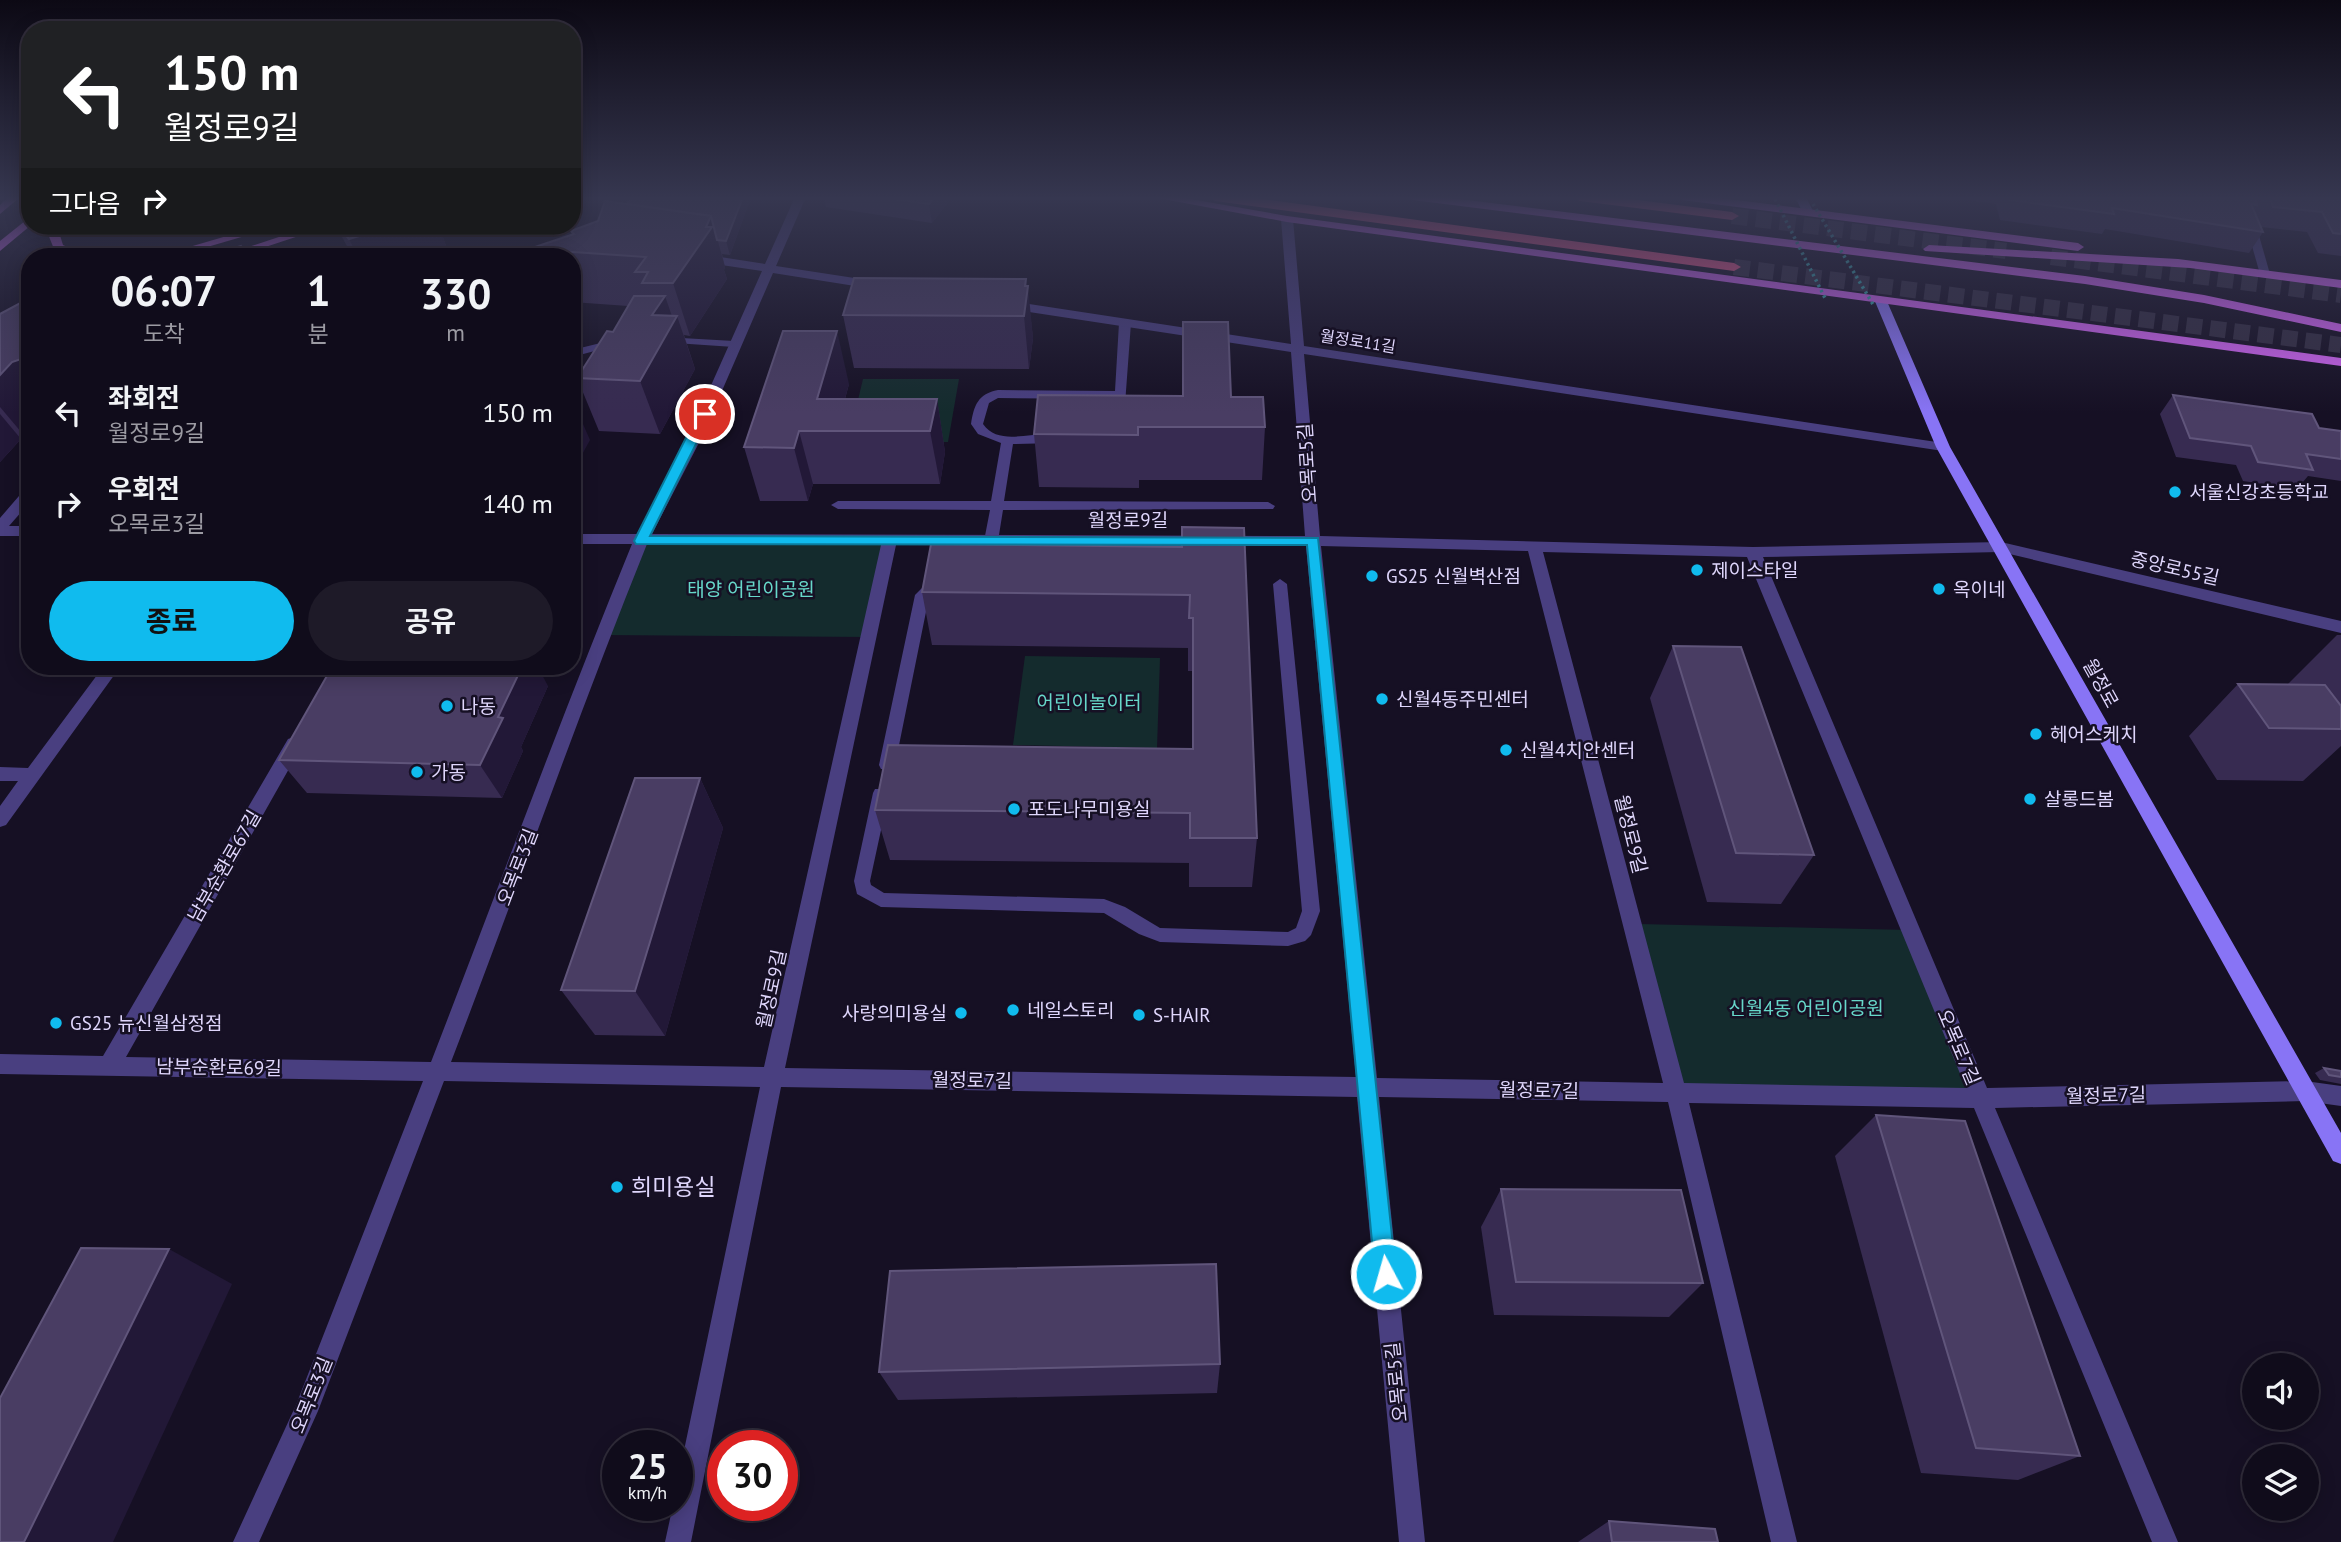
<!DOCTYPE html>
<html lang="ko">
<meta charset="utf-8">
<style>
body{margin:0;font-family:"PT Sans","Noto Sans KR",sans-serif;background:#1e1a28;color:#f1f3f6;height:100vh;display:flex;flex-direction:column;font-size:26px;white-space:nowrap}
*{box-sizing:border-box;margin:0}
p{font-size:23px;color:#9c9ba3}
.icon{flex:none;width:38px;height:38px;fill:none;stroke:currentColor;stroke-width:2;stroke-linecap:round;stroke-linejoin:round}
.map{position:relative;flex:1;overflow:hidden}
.side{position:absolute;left:21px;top:248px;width:560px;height:427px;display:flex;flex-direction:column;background:#100c1b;border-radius:28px;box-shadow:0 4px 18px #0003,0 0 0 2px #302c3a}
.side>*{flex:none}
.top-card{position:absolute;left:21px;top:21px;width:560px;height:214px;border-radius:28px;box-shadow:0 4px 18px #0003,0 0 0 2px #302c3a;background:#202124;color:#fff;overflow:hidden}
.tools{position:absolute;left:2242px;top:1353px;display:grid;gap:14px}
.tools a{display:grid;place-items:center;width:77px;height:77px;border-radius:50%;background:#100c1b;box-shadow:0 4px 18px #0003,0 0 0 2px #302c3a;font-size:35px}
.speed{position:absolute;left:602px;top:1430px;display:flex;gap:14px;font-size:35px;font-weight:700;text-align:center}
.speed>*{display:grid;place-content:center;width:91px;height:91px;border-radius:50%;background:#100c1b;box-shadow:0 4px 18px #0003,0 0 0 2px #302c3a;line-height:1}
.speed small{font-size:18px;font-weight:400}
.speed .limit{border:10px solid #d22;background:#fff;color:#111}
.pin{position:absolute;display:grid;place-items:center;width:60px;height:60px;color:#fff;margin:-30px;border:4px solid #fff;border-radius:50%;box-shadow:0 2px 7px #0007}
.me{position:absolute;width:77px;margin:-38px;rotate:354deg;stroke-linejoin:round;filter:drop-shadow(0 0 5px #0008)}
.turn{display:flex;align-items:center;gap:24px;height:147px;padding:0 28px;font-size:32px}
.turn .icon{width:91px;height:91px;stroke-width:2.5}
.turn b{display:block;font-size:49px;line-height:60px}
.then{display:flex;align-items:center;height:66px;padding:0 28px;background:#0003;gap:14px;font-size:26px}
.eta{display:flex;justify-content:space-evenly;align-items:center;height:119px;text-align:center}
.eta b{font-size:42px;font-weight:700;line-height:49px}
.action{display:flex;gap:14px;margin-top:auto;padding:14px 28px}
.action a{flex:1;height:80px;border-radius:42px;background:#10bbee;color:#111;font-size:28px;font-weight:700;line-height:80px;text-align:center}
.action a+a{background:#1e1a28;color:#f1f3f6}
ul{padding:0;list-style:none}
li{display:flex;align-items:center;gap:21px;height:91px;padding:0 28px}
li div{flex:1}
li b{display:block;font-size:26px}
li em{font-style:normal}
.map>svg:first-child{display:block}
.green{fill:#142b2d}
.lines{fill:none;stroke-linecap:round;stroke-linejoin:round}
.highway-tunnel{stroke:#342e44;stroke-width:16;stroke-dasharray:16 8;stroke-linecap:butt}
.lane{fill:#493f80;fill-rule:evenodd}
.street{fill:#493f80;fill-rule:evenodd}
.secondary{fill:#8874f5;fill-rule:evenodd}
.primary{fill:#d165f4;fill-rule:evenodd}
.highway{fill:#f4598f;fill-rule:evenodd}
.path-bridge{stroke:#38a6af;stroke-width:3.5;stroke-dasharray:2.5 3.5;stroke-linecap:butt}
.wall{fill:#372b51}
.shaded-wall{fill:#221837}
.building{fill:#493d63;stroke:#60557b;stroke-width:2}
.route{fill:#10bbee;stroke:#0a7a9b;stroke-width:2}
.poi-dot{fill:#10bbee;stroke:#161024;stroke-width:2.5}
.labels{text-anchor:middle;stroke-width:5;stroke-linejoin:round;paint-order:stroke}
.far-street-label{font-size:16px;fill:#dfd6fc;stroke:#161024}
.street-label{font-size:19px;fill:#dfd6fc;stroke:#161024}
.poi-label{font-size:19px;fill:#dfd6fc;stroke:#161024;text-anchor:start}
.park-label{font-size:19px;fill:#67d8ca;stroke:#161024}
.near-poi-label{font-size:23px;fill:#dfd6fc;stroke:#161024;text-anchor:start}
</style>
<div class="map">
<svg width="2341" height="1542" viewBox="0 0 2341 1542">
<rect width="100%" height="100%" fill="#161024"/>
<g class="green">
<polygon points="863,379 959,379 948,442 848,442"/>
<polygon points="641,541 889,542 869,637 603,635"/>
<polygon points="1025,656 1160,658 1157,748 1013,745"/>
<polygon points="1639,924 1908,930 1973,1092 1679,1086"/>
</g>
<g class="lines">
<g class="highway-tunnel">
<polyline points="1732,216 2006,251"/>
<polyline points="2051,257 2341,295"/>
<polyline points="1734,267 2341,345"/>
</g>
<g class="lane">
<polygon points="2238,197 2248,197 2270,274 2269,276 2260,274"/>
<path d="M1125,320L1131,323L1124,418H1116L1115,399L998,398L989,403L983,424C1002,451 1044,424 1062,439L1056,443L1013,444L1004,501L1268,502L1275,506L1273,509L1003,510L998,541L991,545L984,541L990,510L838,509L831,505L838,501H991L1001,443L978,434L971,424C974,405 978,394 998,390L1115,391L1119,323Z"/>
<polygon points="664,337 734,341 740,344 734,347 660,342 660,338"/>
<polygon points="617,339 623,342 621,344 572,357 572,350"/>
<polygon points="937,576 944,581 929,597 895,765 893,769 881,769 879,765 915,595 932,578"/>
<polygon points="1280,579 1287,584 1320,911 1311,935 1305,941 1288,946 1160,942 1139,934 1104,913 881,907 857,894 854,881 873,793 875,789 887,789 889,793 870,881 871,885 884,893 1104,899 1125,907 1160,928 1288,932 1296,928 1302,911 1273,584"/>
</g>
<g class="street">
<path d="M795,197H806L776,266L874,281L880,285L874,289L773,273L702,437L652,534L1305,536L1291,352L1009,309L1003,305L1009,301L1291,344L1281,219L1287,216L1293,219L1304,346L1943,443L1950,447L1943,451L1304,354L1320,536L1753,547L2001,542L2341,621V633L2001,552L1763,557L1987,1088L2305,1081L2341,1086V1106L2305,1101L1995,1108L2178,1542H2152L1974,1108L1689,1103L1797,1542H1771L1668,1102L1379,1097L1425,1542H1399L1357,1097L781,1087L691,1542H665L673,1505H677V1484L760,1087L444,1081L318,1411L259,1542H233L296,1405L423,1081L0,1074V1054L103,1056L288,739L294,737L303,744L126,1057L431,1062C498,889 562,715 632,544H572V534H637L688,437L762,271L701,262L695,258L701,254L765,264ZM647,544L881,545L764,1067L451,1062C517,890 578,715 647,544ZM896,545L1306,546L1356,1077L785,1068ZM1321,546L1528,551L1663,1083L1377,1078ZM1543,552L1747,557L1966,1088L1684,1083Z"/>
<polygon points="370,238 376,242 374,244 332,257 314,257"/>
<polygon points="30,487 30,502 9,526 30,526 30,536 0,536 0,518 25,489"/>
<polygon points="103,667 120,667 6,825 0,827 0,806 18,781 0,781 0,767 28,768"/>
</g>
<g class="secondary">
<polygon points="1795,197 1806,197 1814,213 1812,215 1804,215"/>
<polygon points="1876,296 1886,299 1950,447 2341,1133 2341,1164 2333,1161 1936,447 1874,299"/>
</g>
<g class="primary">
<polygon points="8,197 20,197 0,214 0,205"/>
<polygon points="1152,197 1179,197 1287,216 2341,358 2341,366 1287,222"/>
<polygon points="1408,197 1443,197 2085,276 2204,295 2341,324 2341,332 2204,303 2085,284 1413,200"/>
<polygon points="1677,197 1712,197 2078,243 2084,247 2078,251 1682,200"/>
<polygon points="30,217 30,226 0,251 0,241"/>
<polygon points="48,226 60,226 58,229 63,245 89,257 73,257 54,249 46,229"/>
<polygon points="261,226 279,226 173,257 155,257"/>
<polygon points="312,226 329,226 235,257 218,257"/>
<polygon points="1929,245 2178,259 2341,280 2341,288 2190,268 1925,251 1923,249"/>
</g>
<g class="highway">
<polygon points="1209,197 1248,197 1734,263 1741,267 1734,271 1215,201"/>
<polygon points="1574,197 1615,197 1732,212 1739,216 1732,220 1580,201"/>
</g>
<g class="path-bridge">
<polyline points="1775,199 1826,300"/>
<polyline points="1813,204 1874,306"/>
</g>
</g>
<g class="wall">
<polygon points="751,197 730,255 722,254 725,267 724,270 727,279 690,336 684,335 695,369 660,434 599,431 577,378 613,332 628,306 572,302 572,257 533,257 529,249 572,235 571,231 598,221 627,204"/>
<polygon points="824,197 952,197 932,223 826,207"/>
<polygon points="1945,197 2341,197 2341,256 2318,253 2307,232 2261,227 2263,232 2249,253 2105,229 2102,234 2000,220 1996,204"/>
<polygon points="336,226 439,226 450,257 353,257"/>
<polygon points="1026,279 1033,338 1029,369 854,368 843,315"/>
<polygon points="24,301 30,308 30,436 27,439 21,439 0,462 0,314"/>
<polygon points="1183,322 1231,397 1265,427 1262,480 1139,480 1139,488 1039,487 1034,434 1183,396"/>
<polygon points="849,384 845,399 937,399 945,452 940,484 813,484 808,501 760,501 744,447"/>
<polygon points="2173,395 2319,428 2341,431 2341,481 2308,476 2297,489 2243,481 2236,465 2176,457 2160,414"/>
<polygon points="30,441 30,456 23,448"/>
<polygon points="1182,547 1257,838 1252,887 1189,887 1189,863 890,860 875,810 1192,749 1192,671 1188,671 1188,648 932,645 922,592"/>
<polygon points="2337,635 2341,635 2341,746 2303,781 2217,780 2189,736 2238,684 2287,685"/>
<polygon points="1673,646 1814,855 1781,904 1707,902 1650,698"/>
<polygon points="548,686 521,747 523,751 502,798 307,793 279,760"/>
<polygon points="700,778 723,828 665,1036 595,1035 561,990"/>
<polygon points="2324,1068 2341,1071 2341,1084 2320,1080 2315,1073"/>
<polygon points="1876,1115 2080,1456 2018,1480 1921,1473 1835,1156"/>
<polygon points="1501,1189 1703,1283 1669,1317 1494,1315 1481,1227"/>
<polygon points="1220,1364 1217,1393 898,1400 879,1372"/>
<polygon points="1609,1521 1718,1542 1578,1542"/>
</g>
<g class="shaded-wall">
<polygon points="743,197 751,197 730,255 726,241"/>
<polygon points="935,197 952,197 932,223 929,204"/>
<polygon points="711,216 725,267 724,270 727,279 690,336 673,283 706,227"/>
<polygon points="392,226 439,226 450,257 358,257 349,239"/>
<polygon points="1026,279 1027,292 1028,286 1033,338 1029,369 1024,316"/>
<polygon points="665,296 674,322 677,316 695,369 660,434 640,381 652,315"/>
<polygon points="837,331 849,384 836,431 817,399"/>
<polygon points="30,356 30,436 27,439 0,407 0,375 12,362"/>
<polygon points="572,399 590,440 572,473"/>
<polygon points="937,399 945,452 940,484 930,431"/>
<polygon points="0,414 21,439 0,462"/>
<polygon points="799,431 813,484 808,501 794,448"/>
<polygon points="522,667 538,667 548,686 521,747 523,751 502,798 480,765 498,717"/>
<polygon points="700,778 723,828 665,1036 635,991"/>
<polygon points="169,1249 232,1284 113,1542 24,1542"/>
</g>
<g class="building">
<polygon points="633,197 743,197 726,241 717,240 711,216 627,204"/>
<polygon points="881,197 935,197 929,204"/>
<polygon points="2010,197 2255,197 2257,205 2251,204 2263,232 2112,208 2114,214 2010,200"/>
<polygon points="2270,197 2341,197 2341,234 2333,233 2322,212 2273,207"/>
<polygon points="605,201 711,216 706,227 712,227 673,283 642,283 648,272 635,272 646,257 529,249 574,234 571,231 598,221"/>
<polygon points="338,226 392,226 349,239"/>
<polygon points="241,246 249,257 205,257"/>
<polygon points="499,253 502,257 485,257"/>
<polygon points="854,278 1026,279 1025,286 1028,286 1024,316 843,315"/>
<polygon points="634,296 665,296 652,315 677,316 640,381 577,378 607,331 613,332"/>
<polygon points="24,301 30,309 30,356 12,362 0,375 0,314"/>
<polygon points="1183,322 1228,322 1231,397 1263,397 1265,427 1138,427 1138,435 1034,434 1038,395 1183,396"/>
<polygon points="783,331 837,331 817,399 937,399 930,431 799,431 794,448 744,447"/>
<polygon points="2173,395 2312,414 2319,428 2341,431 2341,459 2306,454 2313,470 2258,462 2251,446 2190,438"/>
<polygon points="30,441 30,448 23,448"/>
<polygon points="1182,527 1244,528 1257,838 1190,838 1190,813 875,810 888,745 1193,749 1193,618 1189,618 1190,595 922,592 931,544 1182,547"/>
<polygon points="1673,646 1741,647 1814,855 1736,853"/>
<polygon points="332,667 522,667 498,717 503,718 480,765 279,760"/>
<polygon points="2238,684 2325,685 2341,706 2341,729 2269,728"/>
<polygon points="635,778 700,778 635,991 561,990"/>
<polygon points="2324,1068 2341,1071 2341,1077 2329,1075"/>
<polygon points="1876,1115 1965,1121 2080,1456 1976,1448"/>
<polygon points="1501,1189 1681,1190 1703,1283 1516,1282"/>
<polygon points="81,1248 169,1249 24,1542 0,1542 0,1398"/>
<polygon points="1216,1264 1220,1364 879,1372 890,1271"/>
<polygon points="1609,1521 1715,1529 1718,1542 1612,1542"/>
</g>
<linearGradient id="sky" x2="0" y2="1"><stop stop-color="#0c0914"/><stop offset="0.48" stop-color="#363750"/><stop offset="1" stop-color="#363750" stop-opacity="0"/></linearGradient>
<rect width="2341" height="413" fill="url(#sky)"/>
<polygon class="route" points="705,411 711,414 650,536 1318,538 1396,1274 1393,1282 1386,1285 1378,1282 1375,1274 1307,545 636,544 634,541 698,414"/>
<g class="poi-dot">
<circle cx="2175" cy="492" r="7"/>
<circle cx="1697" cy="570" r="7"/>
<circle cx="1372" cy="576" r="7"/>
<circle cx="1939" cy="589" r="7"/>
<circle cx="1382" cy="699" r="7"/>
<circle cx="447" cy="706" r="7"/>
<circle cx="2036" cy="734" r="7"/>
<circle cx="1506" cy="750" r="7"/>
<circle cx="417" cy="772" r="7"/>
<circle cx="2030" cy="799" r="7"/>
<circle cx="1014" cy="809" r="7"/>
<circle cx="1013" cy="1010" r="7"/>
<circle cx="961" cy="1013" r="7"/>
<circle cx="1139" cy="1015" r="7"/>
<circle cx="56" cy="1023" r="7"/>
<circle cx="617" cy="1187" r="7"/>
</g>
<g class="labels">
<g class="far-street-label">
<text transform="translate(1358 341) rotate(9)" y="6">월정로11길</text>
</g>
<g class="street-label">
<text transform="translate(1307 463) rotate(-94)" y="7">오목로5길</text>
<text x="1128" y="527">월정로9길</text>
<text transform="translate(2175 568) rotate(13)" y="7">중앙로55길</text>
<text transform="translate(2101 683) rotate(61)" y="7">월정로</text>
<text transform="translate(1631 834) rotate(76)" y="7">월정로9길</text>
<text transform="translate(224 866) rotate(-60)" y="7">남부순환로67길</text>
<text transform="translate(517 867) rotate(-69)" y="7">오목로3길</text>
<text transform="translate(771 989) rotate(-78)" y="7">월정로9길</text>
<text transform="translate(1959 1047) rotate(67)" y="7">오목로7길</text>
<text transform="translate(219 1067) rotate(1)" y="7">남부순환로69길</text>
<text transform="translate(972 1080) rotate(1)" y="7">월정로7길</text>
<text transform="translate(1539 1090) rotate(1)" y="7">월정로7길</text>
<text transform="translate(2106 1095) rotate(-1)" y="7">월정로7길</text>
<text transform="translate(1396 1382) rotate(-96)" y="7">오목로5길</text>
<text transform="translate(311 1395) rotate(-68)" y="7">오목로3길</text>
</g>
<g class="poi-label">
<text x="2189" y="499">서울신강초등학교</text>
<text x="1711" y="577">제이스타일</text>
<text x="1386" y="583">GS25 신월벽산점</text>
<text x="1953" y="596">옥이네</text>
<text x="1396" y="706">신월4동주민센터</text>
<text x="461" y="713">나동</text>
<text x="2050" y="741">헤어스케치</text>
<text x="1520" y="757">신월4치안센터</text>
<text x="431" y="779">가동</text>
<text x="2044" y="806">살롱드봄</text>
<text x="1028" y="816">포도나무미용실</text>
<text x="1027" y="1017">네일스토리</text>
<text x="947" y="1020" text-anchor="end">사랑의미용실</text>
<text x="1153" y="1022">S-HAIR</text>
<text x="70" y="1030">GS25 뉴신월삼정점</text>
</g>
<g class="park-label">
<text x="751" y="596">태양 어린이공원</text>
<text x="1089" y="709">어린이놀이터</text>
<text x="1806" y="1015">신월4동 어린이공원</text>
</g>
<g class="near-poi-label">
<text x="631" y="1195">희미용실</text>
</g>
</g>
</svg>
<div class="tools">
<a><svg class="icon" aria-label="sound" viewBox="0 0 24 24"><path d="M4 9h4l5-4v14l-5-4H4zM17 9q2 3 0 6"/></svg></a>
<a><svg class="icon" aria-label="layers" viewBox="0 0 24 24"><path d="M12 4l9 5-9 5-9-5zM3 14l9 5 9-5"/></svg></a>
</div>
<div class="speed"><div>25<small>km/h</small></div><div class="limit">30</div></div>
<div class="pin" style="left:705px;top:414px;background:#d93025"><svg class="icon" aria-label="arrive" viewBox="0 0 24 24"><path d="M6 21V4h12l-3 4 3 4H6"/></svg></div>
<svg class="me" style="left:1386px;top:1274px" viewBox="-20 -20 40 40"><circle r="17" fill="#10bbee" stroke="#fff" stroke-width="3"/><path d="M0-11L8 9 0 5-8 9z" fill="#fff"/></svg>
<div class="top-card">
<div class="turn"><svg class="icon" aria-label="left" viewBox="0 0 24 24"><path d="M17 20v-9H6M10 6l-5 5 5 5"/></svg><div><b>150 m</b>월정로9길</div></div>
<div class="then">그다음<svg class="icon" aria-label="right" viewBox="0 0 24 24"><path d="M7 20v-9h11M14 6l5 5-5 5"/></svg></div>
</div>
<section class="side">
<div class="eta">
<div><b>06:07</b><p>도착</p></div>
<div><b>1</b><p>분</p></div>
<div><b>330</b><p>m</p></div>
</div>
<ul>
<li><svg class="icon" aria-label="left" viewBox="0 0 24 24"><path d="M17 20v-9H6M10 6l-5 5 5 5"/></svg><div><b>좌회전</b><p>월정로9길</p></div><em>150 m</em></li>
<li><svg class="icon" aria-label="right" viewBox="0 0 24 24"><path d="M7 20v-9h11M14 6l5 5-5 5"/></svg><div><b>우회전</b><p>오목로3길</p></div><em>140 m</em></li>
</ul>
<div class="action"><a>종료</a><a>공유</a></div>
</section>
</div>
